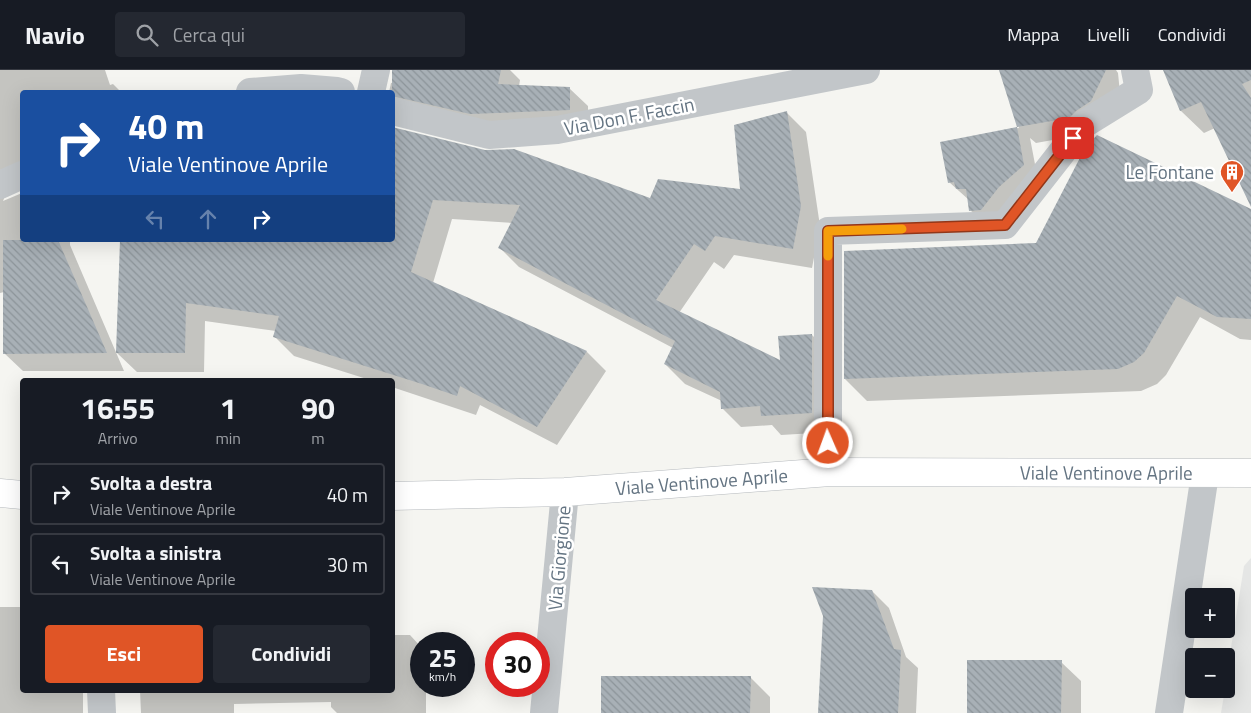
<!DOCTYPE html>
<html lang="it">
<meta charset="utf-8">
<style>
body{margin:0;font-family:"Titillium Web",sans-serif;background:#242831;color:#f1f3f6;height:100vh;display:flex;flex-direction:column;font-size:19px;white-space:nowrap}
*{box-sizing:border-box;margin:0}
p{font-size:16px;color:#9ea1a6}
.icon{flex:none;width:28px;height:28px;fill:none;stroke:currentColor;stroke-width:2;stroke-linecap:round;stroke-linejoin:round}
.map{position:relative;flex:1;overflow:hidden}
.sheet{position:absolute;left:20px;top:308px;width:375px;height:315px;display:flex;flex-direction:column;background:#171b24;border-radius:5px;box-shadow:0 5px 20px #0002}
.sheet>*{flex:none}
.hud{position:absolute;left:20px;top:20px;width:375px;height:152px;border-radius:5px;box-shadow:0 5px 20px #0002;background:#1a4fa0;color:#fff;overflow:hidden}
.buttons{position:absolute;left:1185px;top:518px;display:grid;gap:10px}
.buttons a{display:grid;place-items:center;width:50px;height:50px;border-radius:5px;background:#171b24;box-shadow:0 5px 20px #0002;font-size:25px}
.speed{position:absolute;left:410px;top:562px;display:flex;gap:10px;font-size:25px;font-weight:700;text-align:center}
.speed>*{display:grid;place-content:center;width:65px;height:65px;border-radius:50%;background:#171b24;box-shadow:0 5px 20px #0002;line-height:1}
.speed small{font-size:12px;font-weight:400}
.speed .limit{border:8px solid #d22;background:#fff;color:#111}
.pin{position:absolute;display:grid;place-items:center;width:42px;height:42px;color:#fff;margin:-21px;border-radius:10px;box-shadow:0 2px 8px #0006}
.me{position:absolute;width:55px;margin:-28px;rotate:358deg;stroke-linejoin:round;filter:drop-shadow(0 0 4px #0008)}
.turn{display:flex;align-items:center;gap:18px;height:105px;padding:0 25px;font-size:22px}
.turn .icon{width:65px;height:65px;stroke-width:2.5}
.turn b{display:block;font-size:35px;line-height:42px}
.lanes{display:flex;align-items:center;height:48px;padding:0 25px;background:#0003;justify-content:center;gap:25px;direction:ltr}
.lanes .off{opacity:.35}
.eta{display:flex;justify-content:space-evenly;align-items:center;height:85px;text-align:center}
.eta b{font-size:30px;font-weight:700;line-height:35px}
.cta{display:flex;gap:10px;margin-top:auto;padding:10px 25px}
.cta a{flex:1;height:58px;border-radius:5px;background:#e05526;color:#fff;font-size:20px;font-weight:700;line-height:58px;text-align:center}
.cta a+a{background:#242831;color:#f1f3f6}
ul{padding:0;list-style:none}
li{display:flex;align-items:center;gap:15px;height:62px;margin:0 10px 8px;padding:0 15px;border:2px solid #363941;border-radius:5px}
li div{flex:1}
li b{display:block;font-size:19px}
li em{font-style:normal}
header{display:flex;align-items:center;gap:30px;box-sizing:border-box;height:70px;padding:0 25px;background:#171b24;border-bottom:1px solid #363941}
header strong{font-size:24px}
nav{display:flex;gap:28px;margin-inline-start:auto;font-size:18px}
.search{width:350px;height:45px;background:#242831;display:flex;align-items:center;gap:12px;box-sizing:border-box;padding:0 18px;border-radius:5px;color:#9ea1a6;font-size:19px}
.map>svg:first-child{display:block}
.built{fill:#e5e6e5}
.shadow{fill:#0003}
.building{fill:url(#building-back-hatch)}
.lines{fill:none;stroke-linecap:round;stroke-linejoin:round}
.primary-casing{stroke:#b5b9bd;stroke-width:29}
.minor{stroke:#c2c6c9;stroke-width:28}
.tertiary{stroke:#c2c6c9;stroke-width:28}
.primary{stroke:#fff;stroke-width:28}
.route-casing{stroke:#923719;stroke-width:12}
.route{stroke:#e05526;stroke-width:9}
.slow{stroke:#f59e0b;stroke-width:9}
.labels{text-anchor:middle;stroke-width:5;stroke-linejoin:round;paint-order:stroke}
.street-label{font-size:19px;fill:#647482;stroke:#fff}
.poi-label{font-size:19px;fill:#647482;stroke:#fff;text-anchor:end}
</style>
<header>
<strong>Navio</strong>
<div class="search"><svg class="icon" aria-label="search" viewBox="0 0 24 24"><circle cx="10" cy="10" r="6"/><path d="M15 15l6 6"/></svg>Cerca qui</div>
<nav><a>Mappa</a><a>Livelli</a><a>Condividi</a></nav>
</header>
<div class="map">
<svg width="1251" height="643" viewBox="0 0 1251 643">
<defs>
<pattern id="building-back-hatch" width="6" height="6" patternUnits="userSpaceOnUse" patternTransform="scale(1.25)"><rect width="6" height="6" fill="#a8b0b6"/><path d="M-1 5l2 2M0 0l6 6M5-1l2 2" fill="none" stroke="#8c9499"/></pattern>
</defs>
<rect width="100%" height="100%" fill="#f5f5f1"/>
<polygon class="built" points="1251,488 1251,643 1221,643 1225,619 1226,619 1226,609 1244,496"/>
<g class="shadow">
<polygon points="0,0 105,0 110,15 113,14 121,22 22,22 22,114 6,124 3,131 22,123 22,170 70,170 70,175 124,301 23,301 4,283 4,222 0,223"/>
<polygon points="458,0 510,0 520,10 519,16 569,18 588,36 588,58 490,62 392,31 392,22 389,22 391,13"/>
<polygon points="1001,0 1116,0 1118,3 1120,23 1086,64 1036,73 1030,68 1038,110 985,154 970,140 969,130 949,112 942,73 1019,58"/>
<polygon points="1164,0 1251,0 1251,134 1215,58 1204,63 1181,41"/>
<polygon points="787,43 806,62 820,156 812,198 734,185 724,199 714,192 679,243 781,292 812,265 831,284 831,362 781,365 772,355 741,357 722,338 722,331 685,314 665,294 673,278 519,197 500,178 513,153 452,149 433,213 587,282 606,301 557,375 480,335 476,345 392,317 392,310 370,310 294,286 275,267 276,261 205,251 204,302 137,302 117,283 121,170 392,170 392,59 650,129 742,120"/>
<polygon points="1251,140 1251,270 1240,269 1200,247 1166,305 1157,314 1141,321 867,331 845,309 1037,174"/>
<polygon points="872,521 889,538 906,587 918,598 916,643 820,643 824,546"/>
<polygon points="0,537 22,537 22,620 83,620 83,643 0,643"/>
<polygon points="392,565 410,565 421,577 421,616 426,616 426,643 337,643 331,637 331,632 234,634 234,643 141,643 140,620 392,620"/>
<polygon points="1061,592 1081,611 1081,643 969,643"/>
<polygon points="750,607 770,627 770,643 602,643"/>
</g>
<g class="building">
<polygon points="392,0 501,0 498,14 570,17 570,40 470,44 392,26"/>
<polygon points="999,0 1106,0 1091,31 1076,41 1069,48 1017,57"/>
<polygon points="1163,0 1251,0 1251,10 1242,14 1251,28 1251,137 1201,32 1180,41"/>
<polygon points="787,41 801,136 793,179 715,166 705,181 694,174 656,230 780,290 778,266 812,264 812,343 761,346 760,336 721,339 720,322 664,294 675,271 498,178 520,135 433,130 411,202 587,281 537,357 460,316 457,326 422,314 273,267 279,246 186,233 185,283 116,283 120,170 392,170 392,57 485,80 514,79 650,128 658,109 740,119 734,55"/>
<polygon points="1017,57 1024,95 999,117 981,140 969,141 966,119 956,119 954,112 948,113 940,72"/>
<polygon points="1097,65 1251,139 1251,249 1217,247 1177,226 1144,283 1134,292 1118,299 844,309 844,181 1036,173 1085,78"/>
<polygon points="3,170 58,170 107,283 3,284"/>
<polygon points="812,517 872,520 894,579 901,580 898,643 818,643 823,546"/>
<polygon points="967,590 1062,590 1061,643 967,643"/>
<polygon points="601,606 751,606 750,643 601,643"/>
</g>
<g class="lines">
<g class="primary-casing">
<g id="primary">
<polyline points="0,423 22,425"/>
<path id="s1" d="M392,426L565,422L830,402L1251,403"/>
</g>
</g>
<g class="minor">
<polyline points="250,22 301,18 337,21 341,22"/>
<polyline points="371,22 376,0"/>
<polyline points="392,41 489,65 557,60 866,0"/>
<polyline points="0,115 22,105"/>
<polyline points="830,402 828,353 828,161 1005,155 1084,54 1139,20 1135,0"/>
<polyline points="101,620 102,643"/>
<polyline points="544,643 565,422"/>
</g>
<polyline class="tertiary" points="1169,643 1205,404"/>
<use href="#primary" class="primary"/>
</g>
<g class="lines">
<g class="route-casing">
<polyline id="route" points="828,373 828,161 1005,155 1073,68"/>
</g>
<use href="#route" class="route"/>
<polyline class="slow" points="828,186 828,161 902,159"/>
</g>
<defs>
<g id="building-pin" transform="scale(1.25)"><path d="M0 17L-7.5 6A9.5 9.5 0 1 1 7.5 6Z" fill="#e05526" stroke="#fff"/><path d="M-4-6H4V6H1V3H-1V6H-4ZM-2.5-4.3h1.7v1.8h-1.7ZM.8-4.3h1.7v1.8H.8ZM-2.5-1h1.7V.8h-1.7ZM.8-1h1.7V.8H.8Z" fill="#fff"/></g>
</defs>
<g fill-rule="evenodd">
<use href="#building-pin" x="1232" y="102"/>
</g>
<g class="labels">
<g class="street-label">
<text transform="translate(629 46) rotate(-11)" y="7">Via Don F. Faccin</text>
<text dy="7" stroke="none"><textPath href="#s1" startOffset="715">Viale Ventinove Aprile</textPath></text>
<text dy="7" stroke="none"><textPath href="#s1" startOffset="310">Viale Ventinove Aprile</textPath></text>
<text transform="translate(559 488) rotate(-85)" y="7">Via Giorgione</text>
</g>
<g class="poi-label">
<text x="1214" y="109">Le Fontane</text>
</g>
</g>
</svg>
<div class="buttons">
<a>+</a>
<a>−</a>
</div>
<div class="speed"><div>25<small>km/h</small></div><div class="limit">30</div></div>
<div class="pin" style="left:1073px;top:68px;background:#d93025"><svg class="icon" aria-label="arrive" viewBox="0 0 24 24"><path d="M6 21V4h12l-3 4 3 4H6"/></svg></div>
<svg class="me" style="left:828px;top:373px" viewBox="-20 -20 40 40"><circle r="17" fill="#e05526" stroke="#fff" stroke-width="3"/><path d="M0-11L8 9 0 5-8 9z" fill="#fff"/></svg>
<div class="hud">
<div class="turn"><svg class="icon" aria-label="right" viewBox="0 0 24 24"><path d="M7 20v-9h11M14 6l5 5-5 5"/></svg><div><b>40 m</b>Viale Ventinove Aprile</div></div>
<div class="lanes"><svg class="icon off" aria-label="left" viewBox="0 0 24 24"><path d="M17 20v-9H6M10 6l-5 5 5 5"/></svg><svg class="icon off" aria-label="ahead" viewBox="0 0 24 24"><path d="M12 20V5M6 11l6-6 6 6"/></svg><svg class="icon" aria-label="right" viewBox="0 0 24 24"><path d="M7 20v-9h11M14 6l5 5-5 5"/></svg></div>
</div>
<section class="sheet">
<div class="eta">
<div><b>16:55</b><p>Arrivo</p></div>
<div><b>1</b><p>min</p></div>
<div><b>90</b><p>m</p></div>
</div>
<ul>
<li><svg class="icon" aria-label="right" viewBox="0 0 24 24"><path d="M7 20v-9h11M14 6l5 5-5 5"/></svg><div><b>Svolta a destra</b><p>Viale Ventinove Aprile</p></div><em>40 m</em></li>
<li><svg class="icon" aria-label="left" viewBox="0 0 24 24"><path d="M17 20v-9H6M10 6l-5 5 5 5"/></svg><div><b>Svolta a sinistra</b><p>Viale Ventinove Aprile</p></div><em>30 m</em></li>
</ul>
<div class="cta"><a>Esci</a><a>Condividi</a></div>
</section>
</div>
